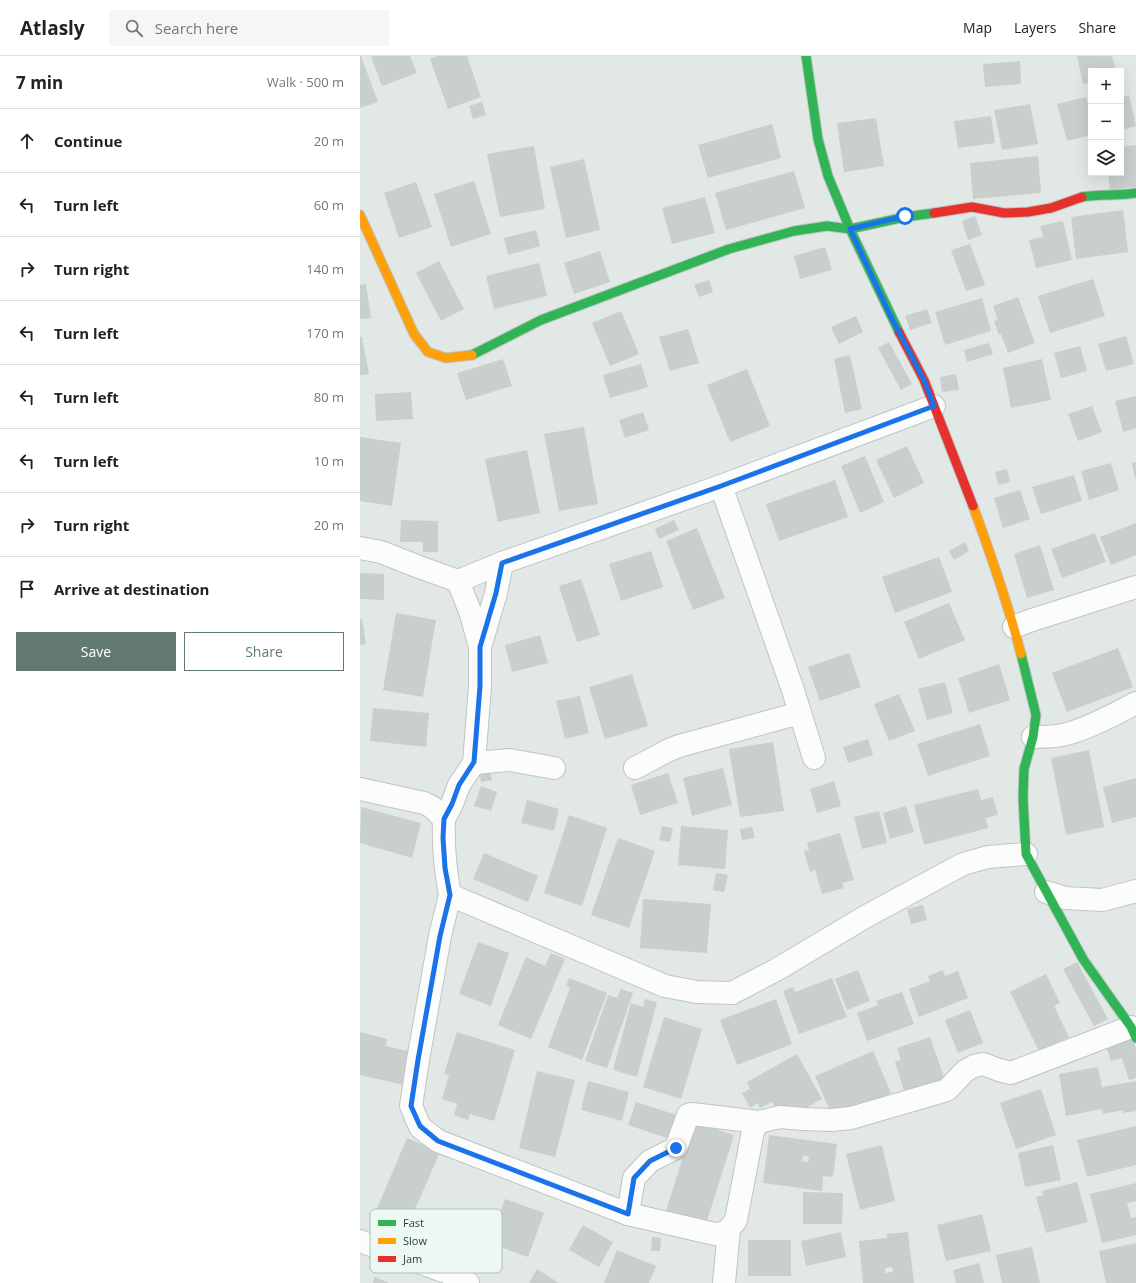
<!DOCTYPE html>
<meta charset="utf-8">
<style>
:root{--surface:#fff;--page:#f6f6f6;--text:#222;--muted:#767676;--line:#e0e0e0;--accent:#627973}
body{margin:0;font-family:"Open Sans",sans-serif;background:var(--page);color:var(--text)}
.controls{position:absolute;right:12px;top:12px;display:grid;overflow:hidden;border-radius:0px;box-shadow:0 4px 16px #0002}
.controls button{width:36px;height:36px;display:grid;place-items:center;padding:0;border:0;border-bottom:1px solid var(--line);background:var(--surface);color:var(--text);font:20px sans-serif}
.stop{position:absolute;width:12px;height:12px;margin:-9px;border:3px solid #1a73e8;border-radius:50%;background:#fff}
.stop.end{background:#1a73e8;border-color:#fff;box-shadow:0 1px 4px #0008}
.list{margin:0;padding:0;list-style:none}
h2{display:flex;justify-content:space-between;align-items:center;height:52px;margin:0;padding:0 16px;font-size:17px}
h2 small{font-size:13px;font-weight:400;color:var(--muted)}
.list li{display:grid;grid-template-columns:26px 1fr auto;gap:12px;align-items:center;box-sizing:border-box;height:64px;padding:0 16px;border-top:1px solid var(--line)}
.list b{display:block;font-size:15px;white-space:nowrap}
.list em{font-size:13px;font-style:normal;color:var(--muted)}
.actions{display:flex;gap:8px;padding:12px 16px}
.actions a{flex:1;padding:9px 0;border:1px solid var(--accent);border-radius:0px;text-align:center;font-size:14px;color:var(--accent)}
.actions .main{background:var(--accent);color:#fff}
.icon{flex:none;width:22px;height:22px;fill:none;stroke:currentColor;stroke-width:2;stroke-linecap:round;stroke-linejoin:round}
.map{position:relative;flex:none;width:776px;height:1227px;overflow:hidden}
header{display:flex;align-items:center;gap:24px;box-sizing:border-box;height:56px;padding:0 20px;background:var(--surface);border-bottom:1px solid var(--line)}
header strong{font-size:19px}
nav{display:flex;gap:22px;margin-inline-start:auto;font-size:14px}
.search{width:280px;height:36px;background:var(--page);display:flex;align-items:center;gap:10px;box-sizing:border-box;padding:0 14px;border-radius:0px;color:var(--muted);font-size:15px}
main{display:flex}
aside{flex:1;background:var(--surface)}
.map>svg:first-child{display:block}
.building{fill:#c8cfcc;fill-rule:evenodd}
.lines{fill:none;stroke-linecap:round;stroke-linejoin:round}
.street-casing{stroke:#bec5c2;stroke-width:24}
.fast-casing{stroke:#bdc6c2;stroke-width:11}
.slow-casing{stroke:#bdc6c2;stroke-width:11}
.jam-casing{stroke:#bdc6c2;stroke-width:11}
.street{stroke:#fbfcfb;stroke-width:22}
.fast{stroke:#30b455;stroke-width:9}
.slow{stroke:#ff9f0a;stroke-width:9}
.jam{stroke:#e5322d;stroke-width:9}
.route{stroke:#1a73e8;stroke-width:5}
.key{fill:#eef8f3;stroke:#afc0ba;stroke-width:1}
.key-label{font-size:11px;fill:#1d3d35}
</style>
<header>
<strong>Atlasly</strong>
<div class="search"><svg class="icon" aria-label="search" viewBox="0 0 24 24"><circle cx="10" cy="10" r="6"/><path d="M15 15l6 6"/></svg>Search here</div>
<nav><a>Map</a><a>Layers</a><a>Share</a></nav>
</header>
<main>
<aside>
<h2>7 min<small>Walk · 500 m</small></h2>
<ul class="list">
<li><svg class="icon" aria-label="ahead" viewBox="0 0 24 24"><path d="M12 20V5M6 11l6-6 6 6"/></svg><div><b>Continue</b></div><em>20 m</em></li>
<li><svg class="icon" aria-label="left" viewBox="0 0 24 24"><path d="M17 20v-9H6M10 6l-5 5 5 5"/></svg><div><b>Turn left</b></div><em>60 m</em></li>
<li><svg class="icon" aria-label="right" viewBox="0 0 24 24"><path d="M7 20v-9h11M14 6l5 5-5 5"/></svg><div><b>Turn right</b></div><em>140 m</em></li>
<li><svg class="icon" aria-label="left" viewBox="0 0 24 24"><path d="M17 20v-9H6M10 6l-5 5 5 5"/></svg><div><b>Turn left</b></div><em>170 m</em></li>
<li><svg class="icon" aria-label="left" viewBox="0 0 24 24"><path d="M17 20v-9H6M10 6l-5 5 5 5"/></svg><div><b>Turn left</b></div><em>80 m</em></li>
<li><svg class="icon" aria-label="left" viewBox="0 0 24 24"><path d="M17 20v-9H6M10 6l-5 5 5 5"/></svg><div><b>Turn left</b></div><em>10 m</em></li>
<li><svg class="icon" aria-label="right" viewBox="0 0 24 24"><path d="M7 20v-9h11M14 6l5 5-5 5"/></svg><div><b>Turn right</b></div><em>20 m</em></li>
<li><svg class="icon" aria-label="arrive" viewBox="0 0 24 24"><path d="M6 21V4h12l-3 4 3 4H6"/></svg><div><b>Arrive at destination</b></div></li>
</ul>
<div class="actions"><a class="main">Save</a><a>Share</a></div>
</aside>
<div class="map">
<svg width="776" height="1227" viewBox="0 0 776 1227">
<rect width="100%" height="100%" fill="#e2e8e5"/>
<g class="building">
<polygon points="0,0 1,0 18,46 0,52"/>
<polygon points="11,0 50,0 57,17 22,30"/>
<polygon points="77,0 107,0 121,41 88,53 70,3"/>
<polygon points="717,0 752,0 756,15 731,15 731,27 723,28"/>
<polygon points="660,5 661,28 625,31 623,8"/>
<polygon points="769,39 776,70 761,74 761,41"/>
<polygon points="726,41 731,59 731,79 707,85 697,48"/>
<polygon points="122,46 126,59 113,63 109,50"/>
<polygon points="670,48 678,88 642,94 634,54"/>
<polygon points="631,60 635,87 598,92 594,65"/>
<polygon points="516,62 524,110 484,116 477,67"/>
<polygon points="412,68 421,102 348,122 338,89"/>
<polygon points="776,89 776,131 750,134 748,117 761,117 761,91"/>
<polygon points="174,90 185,153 140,161 127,98"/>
<polygon points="678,100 681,137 613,143 610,107"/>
<polygon points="224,103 240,174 206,182 190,111"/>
<polygon points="434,115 445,152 366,174 355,137"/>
<polygon points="114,125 131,178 91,191 74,138"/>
<polygon points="56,126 72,171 39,182 24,137"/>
<polygon points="345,141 355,177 312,188 302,152"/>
<polygon points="763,154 768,196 716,203 711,161"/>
<polygon points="615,160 622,179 608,184 602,165"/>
<polygon points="703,165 712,204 676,212 669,184 683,181 680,170"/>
<polygon points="176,174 180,190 148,199 144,182"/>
<polygon points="610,188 625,229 606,235 591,194"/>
<polygon points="465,191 472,214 440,223 434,200"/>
<polygon points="240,195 250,226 214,238 204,207"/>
<polygon points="79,205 104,253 81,265 56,217"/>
<polygon points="179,207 187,240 134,253 126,220"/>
<polygon points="733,223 745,260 690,277 678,240"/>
<polygon points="349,224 353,236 339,241 334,229"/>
<polygon points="6,228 11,262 0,263 0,229"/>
<polygon points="658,241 675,287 648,297 641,278 639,279 634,265 638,264 633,250"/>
<polygon points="622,242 631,275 585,289 575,256"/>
<polygon points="567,253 572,267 550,274 545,260"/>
<polygon points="261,255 279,298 250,310 232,267"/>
<polygon points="496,260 503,276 479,288 471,271"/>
<polygon points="328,273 339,307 310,315 299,281"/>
<polygon points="766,280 774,308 746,315 738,288"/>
<polygon points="0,281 2,281 9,318 0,319"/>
<polygon points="529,286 552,328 541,334 518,292"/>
<polygon points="629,287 633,298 607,306 604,294"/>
<polygon points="720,290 727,315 701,322 694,297"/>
<polygon points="490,299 502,353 485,357 474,303"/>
<polygon points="143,303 152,330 106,344 97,317"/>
<polygon points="682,303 691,344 651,352 643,312"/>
<polygon points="281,308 288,331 250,342 243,319"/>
<polygon points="387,313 410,370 370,386 347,329"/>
<polygon points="596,318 599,334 582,336 580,321"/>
<polygon points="51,336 53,363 16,365 15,338"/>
<polygon points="776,340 776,372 763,376 755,345"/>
<polygon points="732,350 742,376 718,385 708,358"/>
<polygon points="283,356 289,374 265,382 259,364"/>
<polygon points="224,371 238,448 199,455 184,378"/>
<polygon points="0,381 41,387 32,450 0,445"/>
<polygon points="547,390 564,427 534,442 516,404"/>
<polygon points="167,394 180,457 138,466 125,403"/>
<polygon points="505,400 524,446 500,457 481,410"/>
<polygon points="776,406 776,422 775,422 772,407"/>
<polygon points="751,407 759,434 729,444 721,415"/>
<polygon points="647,413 650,426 638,429 635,416"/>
<polygon points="714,419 722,445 681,458 672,431"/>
<polygon points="475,424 488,461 419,485 406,448"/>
<polygon points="660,434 670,463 643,472 634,442"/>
<polygon points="41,464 78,465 78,496 63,496 63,486 40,486"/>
<polygon points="314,464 319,474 299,483 295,473"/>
<polygon points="776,467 776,499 751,509 740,481"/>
<polygon points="337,472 365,542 333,554 306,485"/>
<polygon points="735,477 746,506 702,522 691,493"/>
<polygon points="605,486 609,495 594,504 589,495"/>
<polygon points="680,489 694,534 667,542 654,498"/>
<polygon points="291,495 303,531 261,545 249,508"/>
<polygon points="579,501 592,536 535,557 522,521"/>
<polygon points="0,517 24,518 24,544 0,543"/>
<polygon points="221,523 240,579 217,586 199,530"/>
<polygon points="589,547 605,584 559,603 544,566"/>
<polygon points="36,557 76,564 63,641 23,634"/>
<polygon points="0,563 2,563 6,588 0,589"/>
<polygon points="180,579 188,607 152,616 145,589"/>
<polygon points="758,592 773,631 707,656 692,617"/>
<polygon points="489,597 501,631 460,645 448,611"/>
<polygon points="639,608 650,644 609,657 598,622"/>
<polygon points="272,618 288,670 245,683 229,631"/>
<polygon points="585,626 593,657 567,664 558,633"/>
<polygon points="539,638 555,675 529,685 514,648"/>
<polygon points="220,640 229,677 205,683 196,645"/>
<polygon points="13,652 69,657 66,691 10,685"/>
<polygon points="620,668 630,700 568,720 557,688"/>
<polygon points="508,683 513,699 488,707 483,691"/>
<polygon points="413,686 424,755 380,761 369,693"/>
<polygon points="729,694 744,771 706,779 691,702"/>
<polygon points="363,712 372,749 332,760 323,722"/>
<polygon points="130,716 132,724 121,726 120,719"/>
<polygon points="308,717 318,747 280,759 271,729"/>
<polygon points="776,722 776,761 752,767 743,731"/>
<polygon points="474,725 481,750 457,757 450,733"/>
<polygon points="121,730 137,736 131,755 114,750"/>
<polygon points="618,733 621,744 633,741 638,759 626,762 628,772 564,789 554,749"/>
<polygon points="167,744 199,753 194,775 161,767"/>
<polygon points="546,750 554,776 530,783 523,757"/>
<polygon points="1,751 61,767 52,802 0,787"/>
<polygon points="519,755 527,787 502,793 494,761"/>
<polygon points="209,759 247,772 222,850 184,837"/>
<polygon points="302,770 313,772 310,786 299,784"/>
<polygon points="321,770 368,774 365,813 318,809"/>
<polygon points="392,771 395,782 382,784 380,773"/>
<polygon points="480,777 494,824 482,827 484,832 462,838 455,814 450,816 444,795 449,794 447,787"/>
<polygon points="258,782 295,795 269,872 231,859"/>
<polygon points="124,797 178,820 168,846 113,823"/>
<polygon points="356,817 368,819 364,836 353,834"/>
<polygon points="283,843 351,848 347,897 280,892"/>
<polygon points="563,849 567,864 551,868 547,853"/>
<polygon points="118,886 149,897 131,950 99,938"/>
<polygon points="191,897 205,903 171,983 138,969 166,901 185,910"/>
<polygon points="717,906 748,963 734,970 703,913"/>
<polygon points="498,914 510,945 487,954 475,923"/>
<polygon points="583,914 585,920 598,915 608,942 559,961 549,933 570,925 568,920"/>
<polygon points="686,918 700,947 694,950 709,981 679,995 650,936"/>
<polygon points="209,922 247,937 222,1004 188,991 210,932 206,930"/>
<polygon points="472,922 487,961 439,978 423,935 433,931 435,936"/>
<polygon points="261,933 273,937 247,1012 225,1005 248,939 257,942"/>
<polygon points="542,936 554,968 507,985 497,957 518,949 516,945"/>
<polygon points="285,943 297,946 277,1021 253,1014 271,947 283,951"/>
<polygon points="416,943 432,988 377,1009 360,964"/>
<polygon points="610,954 623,987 598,997 585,964"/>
<polygon points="304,961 342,973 321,1043 283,1031"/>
<polygon points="0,976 27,983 26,990 52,996 44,1029 0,1019"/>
<polygon points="97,976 155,994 134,1065 110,1058 108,1064 94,1059 97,1048 82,1043 89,1019 84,1018"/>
<polygon points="570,981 587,1030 547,1044 535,1006 541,1004 537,992"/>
<polygon points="773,982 776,993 776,1022 769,1024 762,1002 751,1005 746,991"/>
<polygon points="513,995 531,1037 473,1062 455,1020"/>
<polygon points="437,998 462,1043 436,1057 432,1049 418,1057 412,1046 400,1052 398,1047 390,1052 382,1037 390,1033 387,1026"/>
<polygon points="738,1011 742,1031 776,1025 776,1055 763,1057 763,1054 743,1058 742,1053 706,1060 699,1018"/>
<polygon points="177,1015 215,1024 195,1101 159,1092"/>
<polygon points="228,1025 269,1036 262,1065 221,1054"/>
<polygon points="681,1033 696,1079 656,1093 640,1047"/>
<polygon points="276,1046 323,1061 316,1085 268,1069"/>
<polygon points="334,1066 374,1079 346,1168 306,1155"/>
<polygon points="776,1070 776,1109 727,1121 717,1084"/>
<path d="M409 1079 477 1088 473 1121 463 1120 462 1135 403 1127ZM443 1100H449L448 1106 442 1105Z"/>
<polygon points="47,1082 80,1096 42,1183 10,1169"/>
<polygon points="522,1089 535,1145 500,1154 486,1098"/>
<polygon points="693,1089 701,1124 665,1131 658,1097"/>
<polygon points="717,1126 728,1166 686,1177 676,1141 683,1139 682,1135"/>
<polygon points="776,1127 776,1145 767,1147 771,1162 776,1161 776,1179 742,1187 730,1138"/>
<polygon points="443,1136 483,1137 482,1168 443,1168"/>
<polygon points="145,1143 184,1157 168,1201 129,1187"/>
<polygon points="622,1158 631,1195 586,1205 577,1169"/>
<polygon points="223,1169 253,1186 239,1211 209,1194"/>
<polygon points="481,1176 486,1201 446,1210 441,1185"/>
<path d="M548 1176 554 1227H503L499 1185 527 1182V1178ZM532 1211 533 1216 525 1217V1212Z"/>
<polygon points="292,1181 301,1182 300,1195 291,1195"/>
<rect x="388" y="1184" width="43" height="36"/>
<polygon points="776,1187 776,1227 746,1227 739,1195"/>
<polygon points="672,1191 680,1227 642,1227 636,1199"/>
<polygon points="257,1194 296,1210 289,1227 244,1227"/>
<polygon points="619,1207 624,1227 596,1227 593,1214"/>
<polygon points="177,1213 199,1227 169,1227"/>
<polygon points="15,1221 29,1227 13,1227"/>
</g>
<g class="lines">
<defs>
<g id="street">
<polyline points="361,430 433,634 454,702"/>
<polyline points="0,492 21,496 59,511 98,525 142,507 361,430 574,350"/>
<polyline points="654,571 669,565 776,531"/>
<polyline points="120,591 136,537 142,507"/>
<path d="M673 681C685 681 699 681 710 677 733 670 755 658 776 647"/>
<polyline points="114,707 150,704 194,712"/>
<polyline points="275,712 309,694 319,690 440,657"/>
<path d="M0 733 64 747 72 751 84 763C83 789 85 813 90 839L305 930 337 936 372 937 416 914 505 861 603 808 628 801 666 798"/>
<polyline points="84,763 92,748 99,729 114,707 120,630 120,591 111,558 98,525"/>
<polyline points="686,836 705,842 742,844 776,835"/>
<path d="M90 839 80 880 58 1004 51 1050 60 1071 78 1085 268 1158 355 1178C367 1177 369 1174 376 1164L393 1075 399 1066"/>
<polyline points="268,1158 274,1122 290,1105 316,1092 328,1059 332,1058 399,1066 420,1061 443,1063 472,1064 491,1062 587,1034 605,1015 614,1010 623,1008 639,1014 651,1017 771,971"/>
<polyline points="0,1185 100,1221 108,1227"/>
<polyline points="364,1227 369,1173"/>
</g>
<g id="fast">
<polyline points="446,0 458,83 468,120 490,173 539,276"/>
<path d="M722 141C740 138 758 140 776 137"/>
<polyline points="112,299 181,264 369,193 434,175 467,170 490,173 545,161 574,157"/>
<polyline points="661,598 676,659 673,681 664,713 663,742 666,798 723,903 771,971 776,982"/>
</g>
<g id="slow">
<polyline points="0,159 54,278 68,296 86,302 112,299"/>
<path d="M613 450C631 499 648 548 661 598"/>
</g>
<g id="jam">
<polyline points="574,157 612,151 644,157 668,156 691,152 722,141"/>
<polyline points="539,276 564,324 613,450"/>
</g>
</defs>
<use href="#street" class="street-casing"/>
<use href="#fast" class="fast-casing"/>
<use href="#slow" class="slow-casing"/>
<use href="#jam" class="jam-casing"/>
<use href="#street" class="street"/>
<use href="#fast" class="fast"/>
<use href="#slow" class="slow"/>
<use href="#jam" class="jam"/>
</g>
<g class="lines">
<polyline class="route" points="316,1092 290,1105 274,1122 268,1158 78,1085 60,1070 51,1050 58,1004 80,880 90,839 85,812 83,782 84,763 92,748 99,729 114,706 120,630 120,591 136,537 142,507 361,430 574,350 564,324 530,259 490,173 545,160"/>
</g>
<rect x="10" y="1153" width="132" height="64" rx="6" class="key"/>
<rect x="18" y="1164" width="18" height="6" fill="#30b455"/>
<rect x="18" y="1182" width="18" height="6" fill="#ff9f0a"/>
<rect x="18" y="1200" width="18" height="6" fill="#e5322d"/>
<g class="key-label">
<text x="43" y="1171">Fast</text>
<text x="43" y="1189">Slow</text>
<text x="43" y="1207">Jam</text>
</g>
</svg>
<div class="controls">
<button>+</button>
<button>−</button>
<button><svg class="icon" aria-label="layers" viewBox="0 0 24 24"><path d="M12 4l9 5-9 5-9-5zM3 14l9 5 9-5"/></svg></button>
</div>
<div class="stop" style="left:545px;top:160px"></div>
<div class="stop end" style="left:316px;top:1092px"></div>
</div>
</main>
